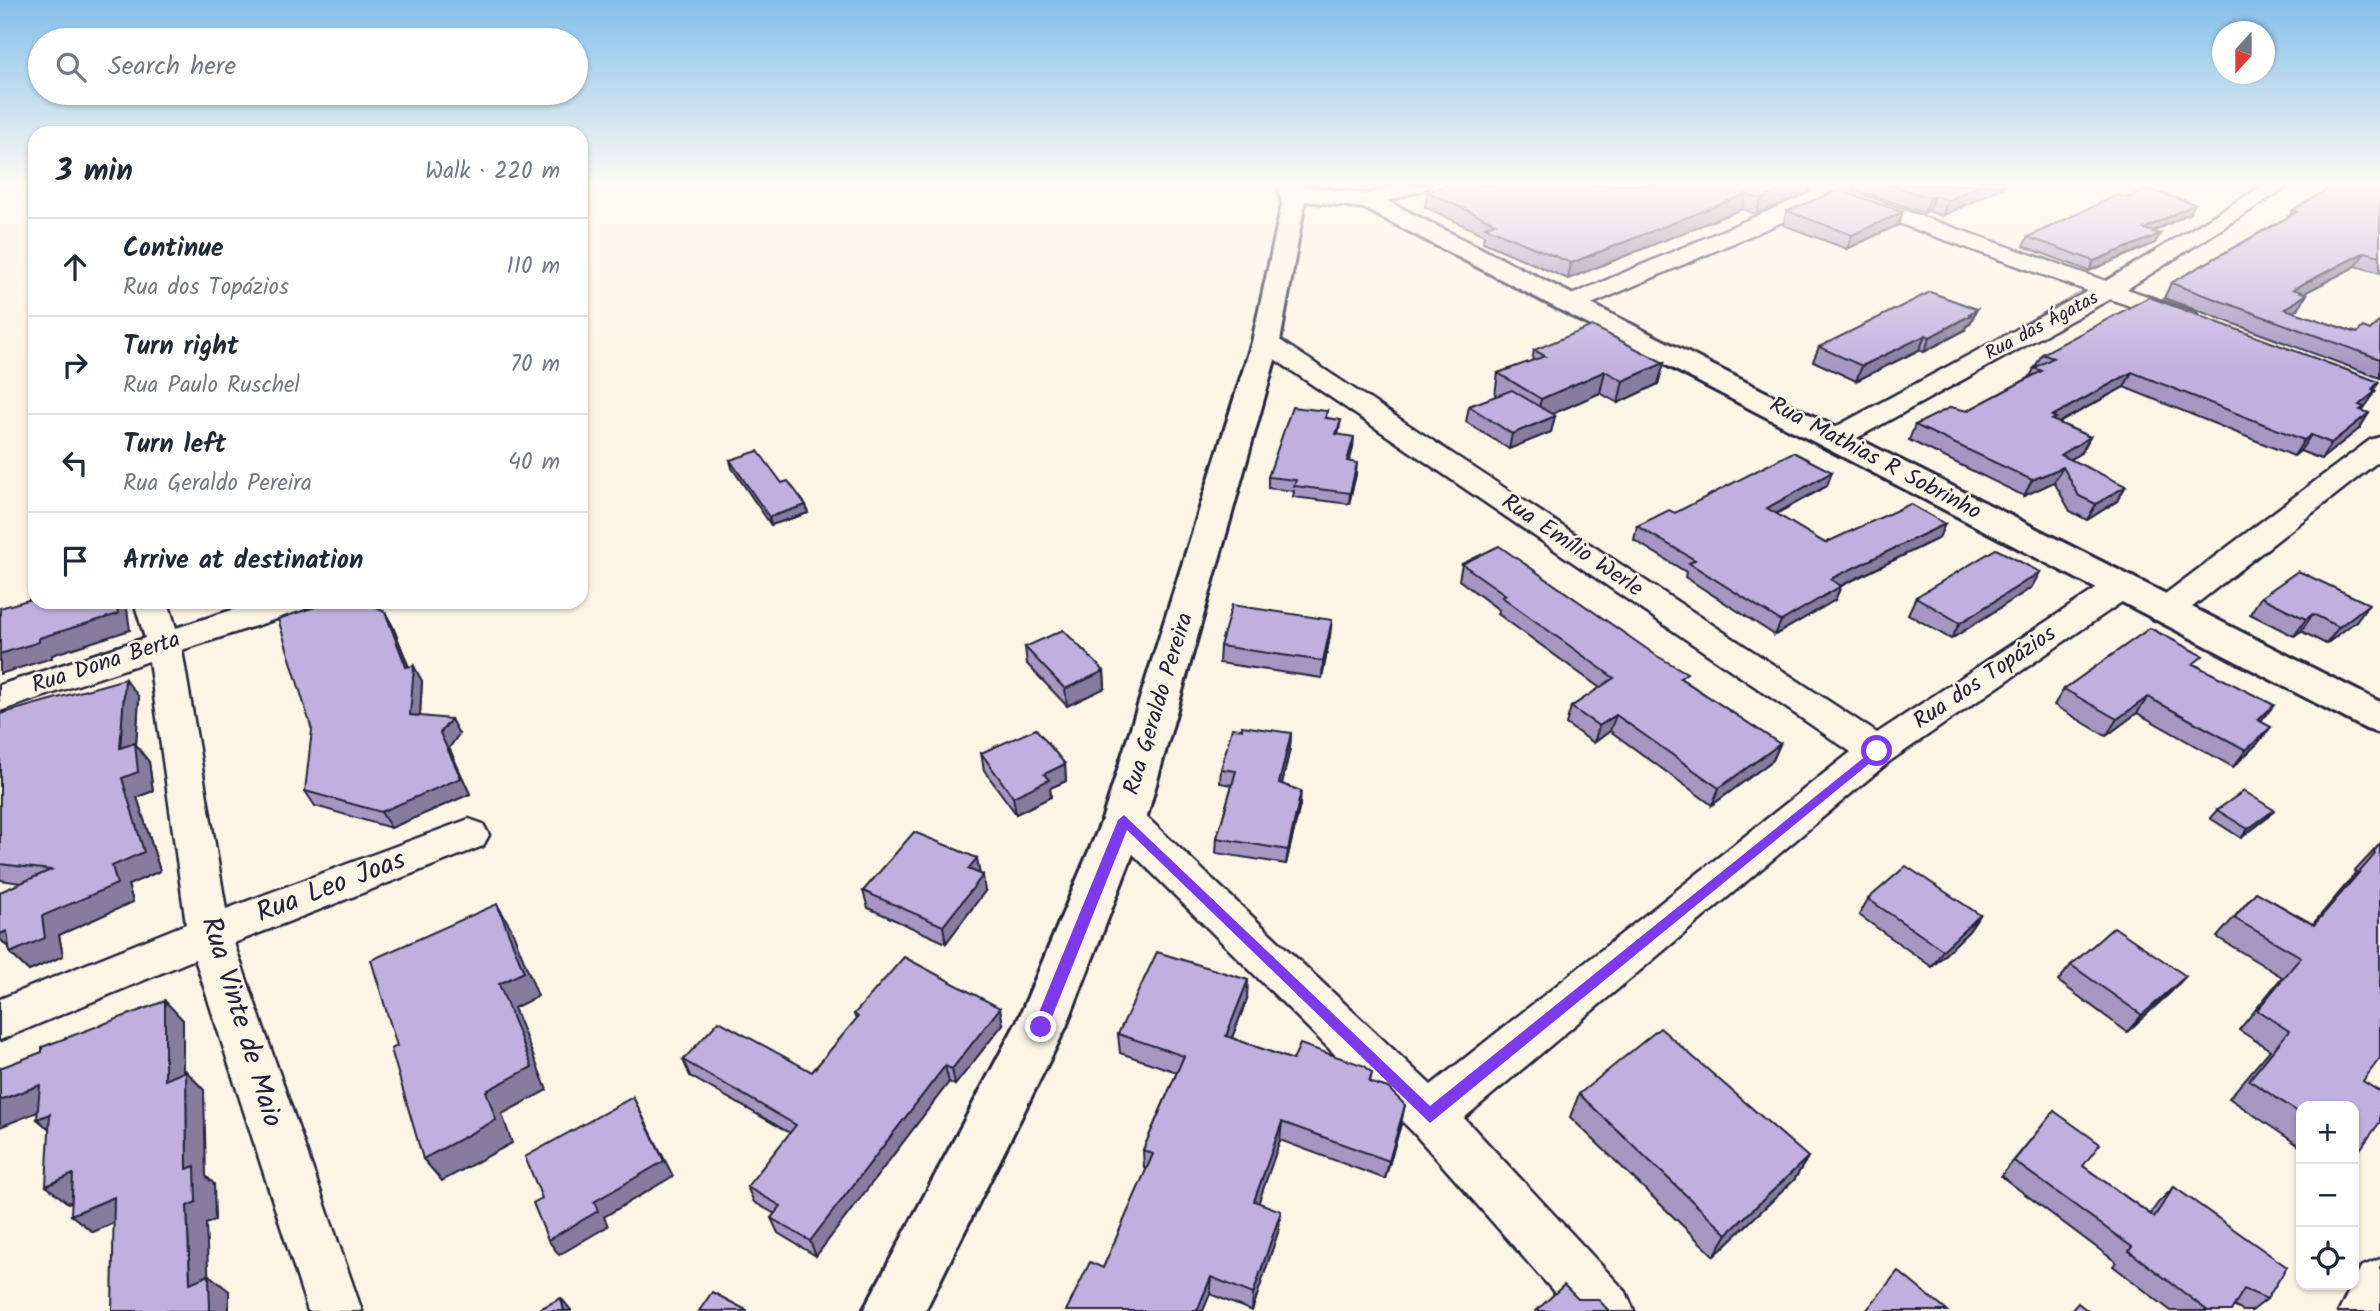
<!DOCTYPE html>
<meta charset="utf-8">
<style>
:root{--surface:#fff;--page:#f2f2f3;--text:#1f2937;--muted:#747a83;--line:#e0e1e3}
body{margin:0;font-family:Kalam,sans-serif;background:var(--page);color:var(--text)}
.controls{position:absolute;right:21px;bottom:21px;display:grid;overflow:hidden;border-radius:14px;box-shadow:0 2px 5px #0004}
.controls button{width:63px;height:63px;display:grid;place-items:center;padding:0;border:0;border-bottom:2px solid var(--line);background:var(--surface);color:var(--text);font:35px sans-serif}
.compass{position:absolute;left:2212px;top:21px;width:63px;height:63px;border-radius:50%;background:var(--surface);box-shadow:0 2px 5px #0004;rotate:201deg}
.stop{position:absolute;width:21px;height:21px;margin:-16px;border:5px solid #7c3aed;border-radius:50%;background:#fff}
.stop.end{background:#7c3aed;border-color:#fff;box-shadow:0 2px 7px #0008}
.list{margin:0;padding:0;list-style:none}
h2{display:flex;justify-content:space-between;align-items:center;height:91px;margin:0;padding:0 28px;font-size:30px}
h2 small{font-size:23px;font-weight:400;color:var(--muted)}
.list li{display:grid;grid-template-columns:46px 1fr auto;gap:21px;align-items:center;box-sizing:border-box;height:98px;padding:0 28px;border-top:2px solid var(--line)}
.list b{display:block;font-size:26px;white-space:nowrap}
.list p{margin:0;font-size:23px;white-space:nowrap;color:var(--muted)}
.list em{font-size:23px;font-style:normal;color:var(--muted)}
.icon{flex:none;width:38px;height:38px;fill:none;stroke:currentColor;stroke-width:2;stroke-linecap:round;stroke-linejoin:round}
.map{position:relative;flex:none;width:2380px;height:1311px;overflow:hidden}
.search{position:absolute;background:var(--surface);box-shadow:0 2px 5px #0004;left:28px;top:28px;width:560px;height:77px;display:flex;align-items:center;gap:18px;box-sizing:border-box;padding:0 24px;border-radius:38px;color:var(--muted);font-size:26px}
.panel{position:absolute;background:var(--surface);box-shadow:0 2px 5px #0004;left:28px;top:126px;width:560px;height:483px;border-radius:21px}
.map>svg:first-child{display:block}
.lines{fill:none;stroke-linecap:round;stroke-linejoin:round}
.minor-casing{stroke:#22223b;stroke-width:5}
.secondary-casing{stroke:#22223b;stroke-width:6}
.minor{fill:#fcf5e5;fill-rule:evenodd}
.secondary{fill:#fcf5e5;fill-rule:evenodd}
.wall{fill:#a597c1;stroke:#22223b;stroke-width:2}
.shaded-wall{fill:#867b9d;stroke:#22223b;stroke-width:2}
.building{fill:#c0b0e0;stroke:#22223b;stroke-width:2}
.route{fill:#7c3aed}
.labels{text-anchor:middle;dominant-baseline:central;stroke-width:5;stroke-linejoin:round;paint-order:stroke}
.far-street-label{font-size:19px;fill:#22223b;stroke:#fcf5e5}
.street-label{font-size:23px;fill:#22223b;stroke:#fcf5e5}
.near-street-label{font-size:28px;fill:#22223b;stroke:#fcf5e5}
</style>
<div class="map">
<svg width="2380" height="1311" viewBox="0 0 2380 1311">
<rect width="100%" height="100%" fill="#fcf5e5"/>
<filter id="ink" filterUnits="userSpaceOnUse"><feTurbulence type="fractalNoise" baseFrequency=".0143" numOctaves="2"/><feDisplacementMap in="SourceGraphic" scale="14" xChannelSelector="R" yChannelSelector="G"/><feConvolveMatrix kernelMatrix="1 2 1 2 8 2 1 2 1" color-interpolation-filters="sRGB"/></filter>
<g filter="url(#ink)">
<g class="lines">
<defs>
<g id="minor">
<polygon points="1398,185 1430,185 1426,189 1369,207 1358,201 1361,196"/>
<polygon points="1802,185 1832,185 2106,281 2264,185 2290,185 2127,289 2196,313 2199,318 2196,323 2178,323 2110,299 1846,444 1836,447 1826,444 1822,438 1826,432 2088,291 1833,200 1580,309 1562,309 1559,304 1562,299 1813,192"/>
<polygon points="1266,334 1275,337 1877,733 2108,581 2120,578 2132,581 2136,588 2132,595 1890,761 1464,1118 1626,1292 1634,1311 1571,1311 1413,1132 1110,831 1104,820 1110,809 1124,805 1138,809 1431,1085 1851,752 1257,347 1253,342 1257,337"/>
<polygon points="2380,437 2380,460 2177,619 2165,622 2153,619 2148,611 2153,603 2370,440"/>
<polygon points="134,602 168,602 176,628 257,602 309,602 304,610 182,650 226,909 469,819 483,824 489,835 483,846 234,943 362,1311 308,1311 195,959 0,1040 0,999 186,924 149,661 0,711 0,685 145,638"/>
<polygon points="2380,1259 2380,1311 2339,1311 2361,1267"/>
</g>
<polygon id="secondary" points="1278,185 1300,185 1377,196 2380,702 2380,733 2366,729 1364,208 1305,201 1280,342 1146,820 1066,1027 925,1311 863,1311 1019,1018 1102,820 1252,342 1282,204"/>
</defs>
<use href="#minor" class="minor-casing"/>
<use href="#secondary" class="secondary-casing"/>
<use href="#minor" class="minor"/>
<use href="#secondary" class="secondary"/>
</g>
<g class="wall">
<polygon points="1852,185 2007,185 1942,216 1928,211 1924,213 1854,189"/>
<polygon points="2380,185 2380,273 2356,266 2304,293 2307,294 2298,309 2293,312 2357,333 2370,330 2380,321 2380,378 2164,298 2171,283 2289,216 2293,210"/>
<polygon points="1427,192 1808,193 1756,214 1742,209 1568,279 1483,242 1484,235 1425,207"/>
<polygon points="2127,198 2190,213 2153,232 2155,243 2089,271 2023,246 2028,237"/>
<polygon points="1787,211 1898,225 1847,249 1783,225"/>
<polygon points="1970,324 1966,326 1965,330 1924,352 1919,350 1856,381 1813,361 1819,347"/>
<polygon points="1534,350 1664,363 1658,384 1618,403 1600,393 1552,414 1555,416 1551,432 1509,449 1466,422 1469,406 1497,396 1495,395 1498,373 1532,361"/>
<polygon points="2042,354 2379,382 2374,390 2376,391 2362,411 2369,413 2359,429 2321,459 2300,451 2294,456 2124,387 2059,423 2090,437 2082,452 2071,459 2117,501 2087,520 2070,511 2054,482 2024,496 1909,440 1915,425 1967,411 2029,378"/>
<polygon points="1327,411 1326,418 1341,420 1338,435 1353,448 1349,462 1356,474 1349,504 1293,497 1294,491 1268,488 1268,477"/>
<polygon points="730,460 782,483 806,505 808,513 771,525 732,468"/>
<polygon points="1827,486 1776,514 1825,543 1939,538 1841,586 1835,600 1775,635 1685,577 1686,572 1634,540 1637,526 1675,513"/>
<polygon points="1462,564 1685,681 1780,744 1773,760 1712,805 1610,731 1594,743 1566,724 1571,707 1600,688 1498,614 1499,610 1459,580"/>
<polygon points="2040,572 2031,588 1951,639 1908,614 1916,597"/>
<polygon points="2261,597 2356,621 2326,644 2301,631 2294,636 2250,614"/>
<polygon points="381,610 385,612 393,627 409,667 422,681 420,716 459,734 449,748 470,794 391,828 315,806 305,791"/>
<polygon points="1330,636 1322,678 1219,663 1220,646"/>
<polygon points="1025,647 1104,671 1105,688 1067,706 1027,664"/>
<polygon points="2197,665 2262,722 2258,743 2233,767 2137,713 2106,736 2054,705 2064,689"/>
<polygon points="139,697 136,746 149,762 153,791 137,797 160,871 128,885 133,902 59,935 63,956 29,971 10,953 10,949 0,939 21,883 0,880 0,714"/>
<polygon points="1242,729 1291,733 1290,748 1282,784 1300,805 1286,864 1216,853 1217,838 1232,785 1220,783 1221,769"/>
<polygon points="981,753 1065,764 1066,781 1050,788 1051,797 1016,814 984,770"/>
<polygon points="2217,810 2267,818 2241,838 2210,818"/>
<polygon points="2380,844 2358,1152 2354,1156 2354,1106 2301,1106 2301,1147 2229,1098 2270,1050 2239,1030 2282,977 2217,937 2256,892 2313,924 2356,873 2354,872"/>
<polygon points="863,891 985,891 946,943 868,908"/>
<polygon points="1868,899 1980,915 1969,931 1932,967 1859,915"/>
<polygon points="2071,965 2171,992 2127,1032 2058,981"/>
<polygon points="1247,999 1232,1038 1293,1060 1372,1073 1370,1082 1401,1124 1385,1179 1280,1140 1258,1203 1279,1229 1252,1311 1210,1294 1103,1268 1147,1169 1144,1168 1143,1150 1177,1072 1120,1053 1118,1034"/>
<polygon points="854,1014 1003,1024 955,1085 949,1082 816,1256 778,1233 771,1218 775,1214 754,1202 747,1187 790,1133 690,1076 683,1060 812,1072 856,1020"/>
<polygon points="1579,1094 1808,1157 1794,1180 1714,1256 1570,1117"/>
<polygon points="2054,1111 2083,1166 2150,1214 2158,1203 2174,1187 2267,1299 2252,1311 2243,1311 2233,1306 2231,1311 2171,1311 2113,1266 2116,1262 2001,1176"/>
</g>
<g class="shaded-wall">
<polygon points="1795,185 1811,185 1808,193 1756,214 1761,199"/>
<polygon points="1981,185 2007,185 1942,216 1948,200"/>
<polygon points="1746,194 1742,209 1568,279 1571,263"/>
<polygon points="1934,196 1928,211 1924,213 1930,198"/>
<polygon points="2195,204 2190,213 2139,238 2144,229"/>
<polygon points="1903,212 1898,225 1847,249 1852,235"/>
<polygon points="2160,234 2155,243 2089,271 2094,261"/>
<polygon points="2365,252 2356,266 2284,304 2293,289"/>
<polygon points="2307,294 2298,309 2278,322 2285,309"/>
<polygon points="1977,309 1970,324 1966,326 1965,330 1924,352 1930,337"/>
<polygon points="1926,335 1919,350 1856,381 1862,366"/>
<polygon points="1664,363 1658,384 1618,403 1623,381"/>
<polygon points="1605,371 1600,393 1536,421 1541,399"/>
<polygon points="2132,372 2124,387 2051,427 2052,416"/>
<polygon points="2379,382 2370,396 2376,391 2354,422 2359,405 2372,389"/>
<polygon points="2369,413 2359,429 2321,459 2331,443"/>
<polygon points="1555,416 1551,432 1509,449 1512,434"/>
<polygon points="2311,435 2300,451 2294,456 2304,440"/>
<polygon points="1354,437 1353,448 1346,473 1347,461"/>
<polygon points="2090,437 2082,452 2053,470 2061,455"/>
<polygon points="1357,463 1356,474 1349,504 1350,493"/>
<polygon points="2063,467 2054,482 2024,496 2032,480"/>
<polygon points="1832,472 1827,486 1762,521 1767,508"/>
<polygon points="2126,486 2117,501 2087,520 2096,504"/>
<polygon points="806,505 808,513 771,525 769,517"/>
<polygon points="1945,524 1939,538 1824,594 1830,579"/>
<polygon points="2040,572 2031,588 1951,639 1960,623"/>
<polygon points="1841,586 1835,600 1775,635 1781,621"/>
<polygon points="116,602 126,602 130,630 52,655 52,658 0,674 0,654 39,638"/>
<polygon points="2369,604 2356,621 2326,644 2339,627"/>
<polygon points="385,612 393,627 413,678 414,666 422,681 419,730 410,715 406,667"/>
<polygon points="2313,614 2301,631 2294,636 2306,619"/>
<polygon points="1332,620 1330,636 1322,678 1323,661"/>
<polygon points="1104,671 1105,688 1067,706 1065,689"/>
<polygon points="125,679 139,697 136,745 149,762 153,791 137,797 160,871 128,885 133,902 59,935 63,956 29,971 10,953 13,952 0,939 0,934 42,916 122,778 120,748"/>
<polygon points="2148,697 2137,713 2106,736 2117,719"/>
<polygon points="2274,705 2261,722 2258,720"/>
<polygon points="1616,715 1610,731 1594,743 1599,726"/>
<polygon points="451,719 459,734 449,748 470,794 391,828 381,812"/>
<polygon points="2271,727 2258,743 2233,767 2246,750"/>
<polygon points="1291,733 1290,748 1279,797 1279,783"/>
<polygon points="1780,744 1773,760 1712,805 1719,788"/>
<polygon points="1065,764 1066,781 1050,788 1051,797 1016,814 1013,797 1044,774"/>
<polygon points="1301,791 1300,805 1286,864 1288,850"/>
<polygon points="2274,810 2267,818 2241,838 2248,829"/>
<polygon points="977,858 980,875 968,869"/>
<polygon points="983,875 985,891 946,943 943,926"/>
<polygon points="497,904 511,928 538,996 514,1008 547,1090 502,1114 512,1143 442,1181 423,1159 486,1091 499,984"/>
<polygon points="1980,915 1969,931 1932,967 1943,950"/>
<polygon points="2186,976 2171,992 2127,1032 2142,1015"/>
<polygon points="1248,980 1247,999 1225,1055 1226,1036"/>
<polygon points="165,1001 183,1020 183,1098 165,1080"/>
<polygon points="1000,1008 1003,1024 955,1085 952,1069"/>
<polygon points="945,1066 949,1082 816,1256 810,1241"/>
<polygon points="186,1071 204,1090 206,1176 214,1184 215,1220 206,1224 209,1289 209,1275 229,1291 229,1311 210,1311 190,1283 187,1206"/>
<polygon points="40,1085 60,1103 0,1127 0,1100"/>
<polygon points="633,1097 673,1176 604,1217 608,1226 559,1255 548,1240 594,1202"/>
<polygon points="1405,1105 1401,1124 1385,1179 1389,1161"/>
<polygon points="50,1114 58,1137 37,1119"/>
<polygon points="1282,1122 1280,1140 1253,1219 1254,1201"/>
<polygon points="1808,1157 1794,1180 1714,1256 1727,1234"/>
<polygon points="73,1174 94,1192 68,1203 46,1186"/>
<polygon points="114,1197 135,1214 93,1232 71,1215"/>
<polygon points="1281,1211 1279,1229 1252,1311 1253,1294"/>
<polygon points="1211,1277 1210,1294 1203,1311 1197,1311"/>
<polygon points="561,1298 571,1310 571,1311 564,1311"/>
</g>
<g class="building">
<polygon points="1446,185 1795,185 1761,199 1746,194 1571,263 1485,227 1495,223 1427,192"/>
<polygon points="1891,185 1981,185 1948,200 1934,196 1930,198"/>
<polygon points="2335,185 2380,185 2380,256 2365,252 2293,289 2307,294 2285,309 2357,333 2363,327 2370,330 2380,321 2380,359 2171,283 2297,212 2293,210"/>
<polygon points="2148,189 2195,204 2144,229 2160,234 2094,261 2028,237 2117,195 2127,198"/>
<polygon points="1839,190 1903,212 1852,235 1787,211"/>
<polygon points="1930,292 1977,309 1969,314 1971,315 1930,337 1926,335 1862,366 1819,347"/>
<polygon points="2149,297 2379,382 2372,389 2376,391 2359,405 2364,407 2360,410 2369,413 2331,443 2311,435 2304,440 2132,372 2052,416 2056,418 2052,420 2090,437 2061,455 2126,486 2096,504 2079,496 2063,467 2032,480 1915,425 1951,407 1967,411 2042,371 2034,368 2053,358 2042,354"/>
<polygon points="1592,326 1664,363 1623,381 1605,371 1541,399 1498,373 1545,356 1534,350"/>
<polygon points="1512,390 1555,416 1512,434 1469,406"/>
<polygon points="1292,407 1327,411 1325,418 1341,420 1336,434 1354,437 1347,461 1357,463 1350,493 1294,486 1296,480 1268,477"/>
<polygon points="758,451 782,483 788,481 806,505 769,517 730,460"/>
<polygon points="1793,452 1832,472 1767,508 1825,543 1910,504 1945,524 1830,579 1841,586 1781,621 1689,563 1695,560 1637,526 1669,510 1675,513"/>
<polygon points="1499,546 1657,656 1687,673 1680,678 1780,744 1719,788 1616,715 1599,726 1571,707 1614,678 1502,597 1506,595 1462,564"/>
<polygon points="1996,549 2040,572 1960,623 1916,597"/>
<polygon points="2298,571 2369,604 2339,627 2313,614 2306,619 2261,597"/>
<polygon points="35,598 35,602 116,602 118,614 39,638 39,642 0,654 0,608"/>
<polygon points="330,602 376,602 378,609 385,612 406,667 414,666 410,715 451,719 440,733 461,778 381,812 305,791 312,730 278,619"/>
<polygon points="1232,605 1332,620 1323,661 1220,646"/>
<polygon points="2150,628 2203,656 2193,664 2274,705 2258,720 2271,727 2246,750 2148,697 2117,719 2064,689"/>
<polygon points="1063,630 1104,671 1065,689 1025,647"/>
<polygon points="125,679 120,748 135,743 138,772 122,778 144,852 112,866 117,884 42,916 45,938 10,953 7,931 0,934 0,892 51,870 0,864 0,714"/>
<polygon points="1242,726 1291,733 1279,783 1301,791 1288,850 1217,838 1236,771 1221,769 1232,728 1242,729"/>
<polygon points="1036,729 1065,764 1044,774 1049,780 1013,797 981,753"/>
<polygon points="2244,791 2274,810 2248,829 2217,810"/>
<polygon points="914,832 977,858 968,869 983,875 943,926 863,891"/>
<polygon points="2380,844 2380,1058 2363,1081 2380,1092 2380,1122 2358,1152 2354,1149 2354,1106 2301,1106 2301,1114 2249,1080 2289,1031 2257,1010 2301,957 2234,918 2256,892 2314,925 2375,854 2373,852"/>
<polygon points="1906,866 1980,915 1943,950 1868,899"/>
<polygon points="497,904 524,972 499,984 532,1067 486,1091 496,1120 423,1159 391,1049 397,1046 371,960"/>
<polygon points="2114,927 2186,976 2142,1015 2071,965"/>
<polygon points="1157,952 1248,980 1226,1036 1293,1060 1300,1044 1365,1066 1372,1073 1369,1082 1388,1088 1405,1105 1389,1161 1282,1122 1254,1201 1281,1211 1253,1294 1211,1277 1197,1311 1066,1311 1090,1262 1103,1268 1153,1154 1143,1150 1184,1056 1118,1034"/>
<polygon points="904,957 1000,1008 952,1069 945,1066 810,1241 771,1218 781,1206 747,1187 796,1125 683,1060 719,1021 812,1072 858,1017 854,1014"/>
<polygon points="165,1001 165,1080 186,1071 187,1169 195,1166 196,1202 187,1206 190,1283 209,1275 210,1311 112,1311 114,1197 71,1215 73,1174 46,1186 50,1114 37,1119 40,1085 0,1100 0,1068 42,1052 42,1047"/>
<polygon points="1660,1028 1808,1157 1727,1234 1579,1094"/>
<polygon points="633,1097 664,1161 594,1202 598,1211 548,1240 533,1203 542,1198 525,1157"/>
<polygon points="2054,1111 2100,1144 2083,1166 2154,1217 2174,1187 2287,1267 2267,1299 2244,1289 2231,1311 2208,1311 2129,1251 2132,1247 2014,1161"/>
<polygon points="1898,1271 1947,1311 1866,1311"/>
<polygon points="1564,1285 1578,1299 1598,1299 1609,1311 1536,1311"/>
<polygon points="712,1292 748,1311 699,1311"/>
<polygon points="561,1298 564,1311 536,1311"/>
<polygon points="2078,1303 2088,1311 2071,1311"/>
</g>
</g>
<linearGradient id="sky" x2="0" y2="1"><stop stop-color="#83bfeb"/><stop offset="0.5" stop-color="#fefaf3"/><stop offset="1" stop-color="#fefaf3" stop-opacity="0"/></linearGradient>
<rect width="2380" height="368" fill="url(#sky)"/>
<polygon class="route" points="1877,747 1883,751 1881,754 1430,1123 1127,830 1046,1032 1035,1032 1033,1027 1118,820 1124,815 1430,1106"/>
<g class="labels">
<g class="far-street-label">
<text transform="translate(2042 326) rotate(-28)">Rua das Ágatas</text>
</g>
<g class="street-label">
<text transform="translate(1875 459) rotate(28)">Rua Mathias R Sobrinho</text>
<text transform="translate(1572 546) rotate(34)">Rua Emílio Werle</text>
<text transform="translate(106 663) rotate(-18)">Rua Dona Berta</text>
<text transform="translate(1985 678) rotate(-34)">Rua dos Topázios</text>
<text transform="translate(1159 704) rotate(-73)">Rua Geraldo Pereira</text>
</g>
<g class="near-street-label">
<text transform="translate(331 887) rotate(-21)">Rua Leo Joas</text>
<text transform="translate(241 1022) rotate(73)">Rua Vinte de Maio</text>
</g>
</g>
</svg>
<div class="controls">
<button>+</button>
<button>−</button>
<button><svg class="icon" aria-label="locate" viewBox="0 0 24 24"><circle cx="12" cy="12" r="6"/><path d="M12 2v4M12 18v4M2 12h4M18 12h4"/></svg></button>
</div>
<svg class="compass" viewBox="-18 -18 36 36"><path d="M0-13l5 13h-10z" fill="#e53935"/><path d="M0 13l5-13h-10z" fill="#747a83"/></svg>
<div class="stop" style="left:1877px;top:751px"></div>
<div class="stop end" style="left:1041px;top:1027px"></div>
<div class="search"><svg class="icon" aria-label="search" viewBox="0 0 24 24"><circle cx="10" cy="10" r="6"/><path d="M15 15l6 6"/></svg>Search here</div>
<section class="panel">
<h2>3 min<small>Walk · 220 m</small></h2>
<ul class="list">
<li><svg class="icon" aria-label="ahead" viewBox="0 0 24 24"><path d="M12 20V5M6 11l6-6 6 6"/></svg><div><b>Continue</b><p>Rua dos Topázios</p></div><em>110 m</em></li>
<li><svg class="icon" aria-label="right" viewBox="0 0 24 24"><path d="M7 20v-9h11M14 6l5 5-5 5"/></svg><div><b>Turn right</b><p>Rua Paulo Ruschel</p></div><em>70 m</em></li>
<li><svg class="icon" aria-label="left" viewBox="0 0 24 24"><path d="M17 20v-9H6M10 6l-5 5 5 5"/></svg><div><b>Turn left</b><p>Rua Geraldo Pereira</p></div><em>40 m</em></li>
<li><svg class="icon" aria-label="arrive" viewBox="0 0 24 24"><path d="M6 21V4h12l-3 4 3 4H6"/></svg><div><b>Arrive at destination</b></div></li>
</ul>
</section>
</div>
